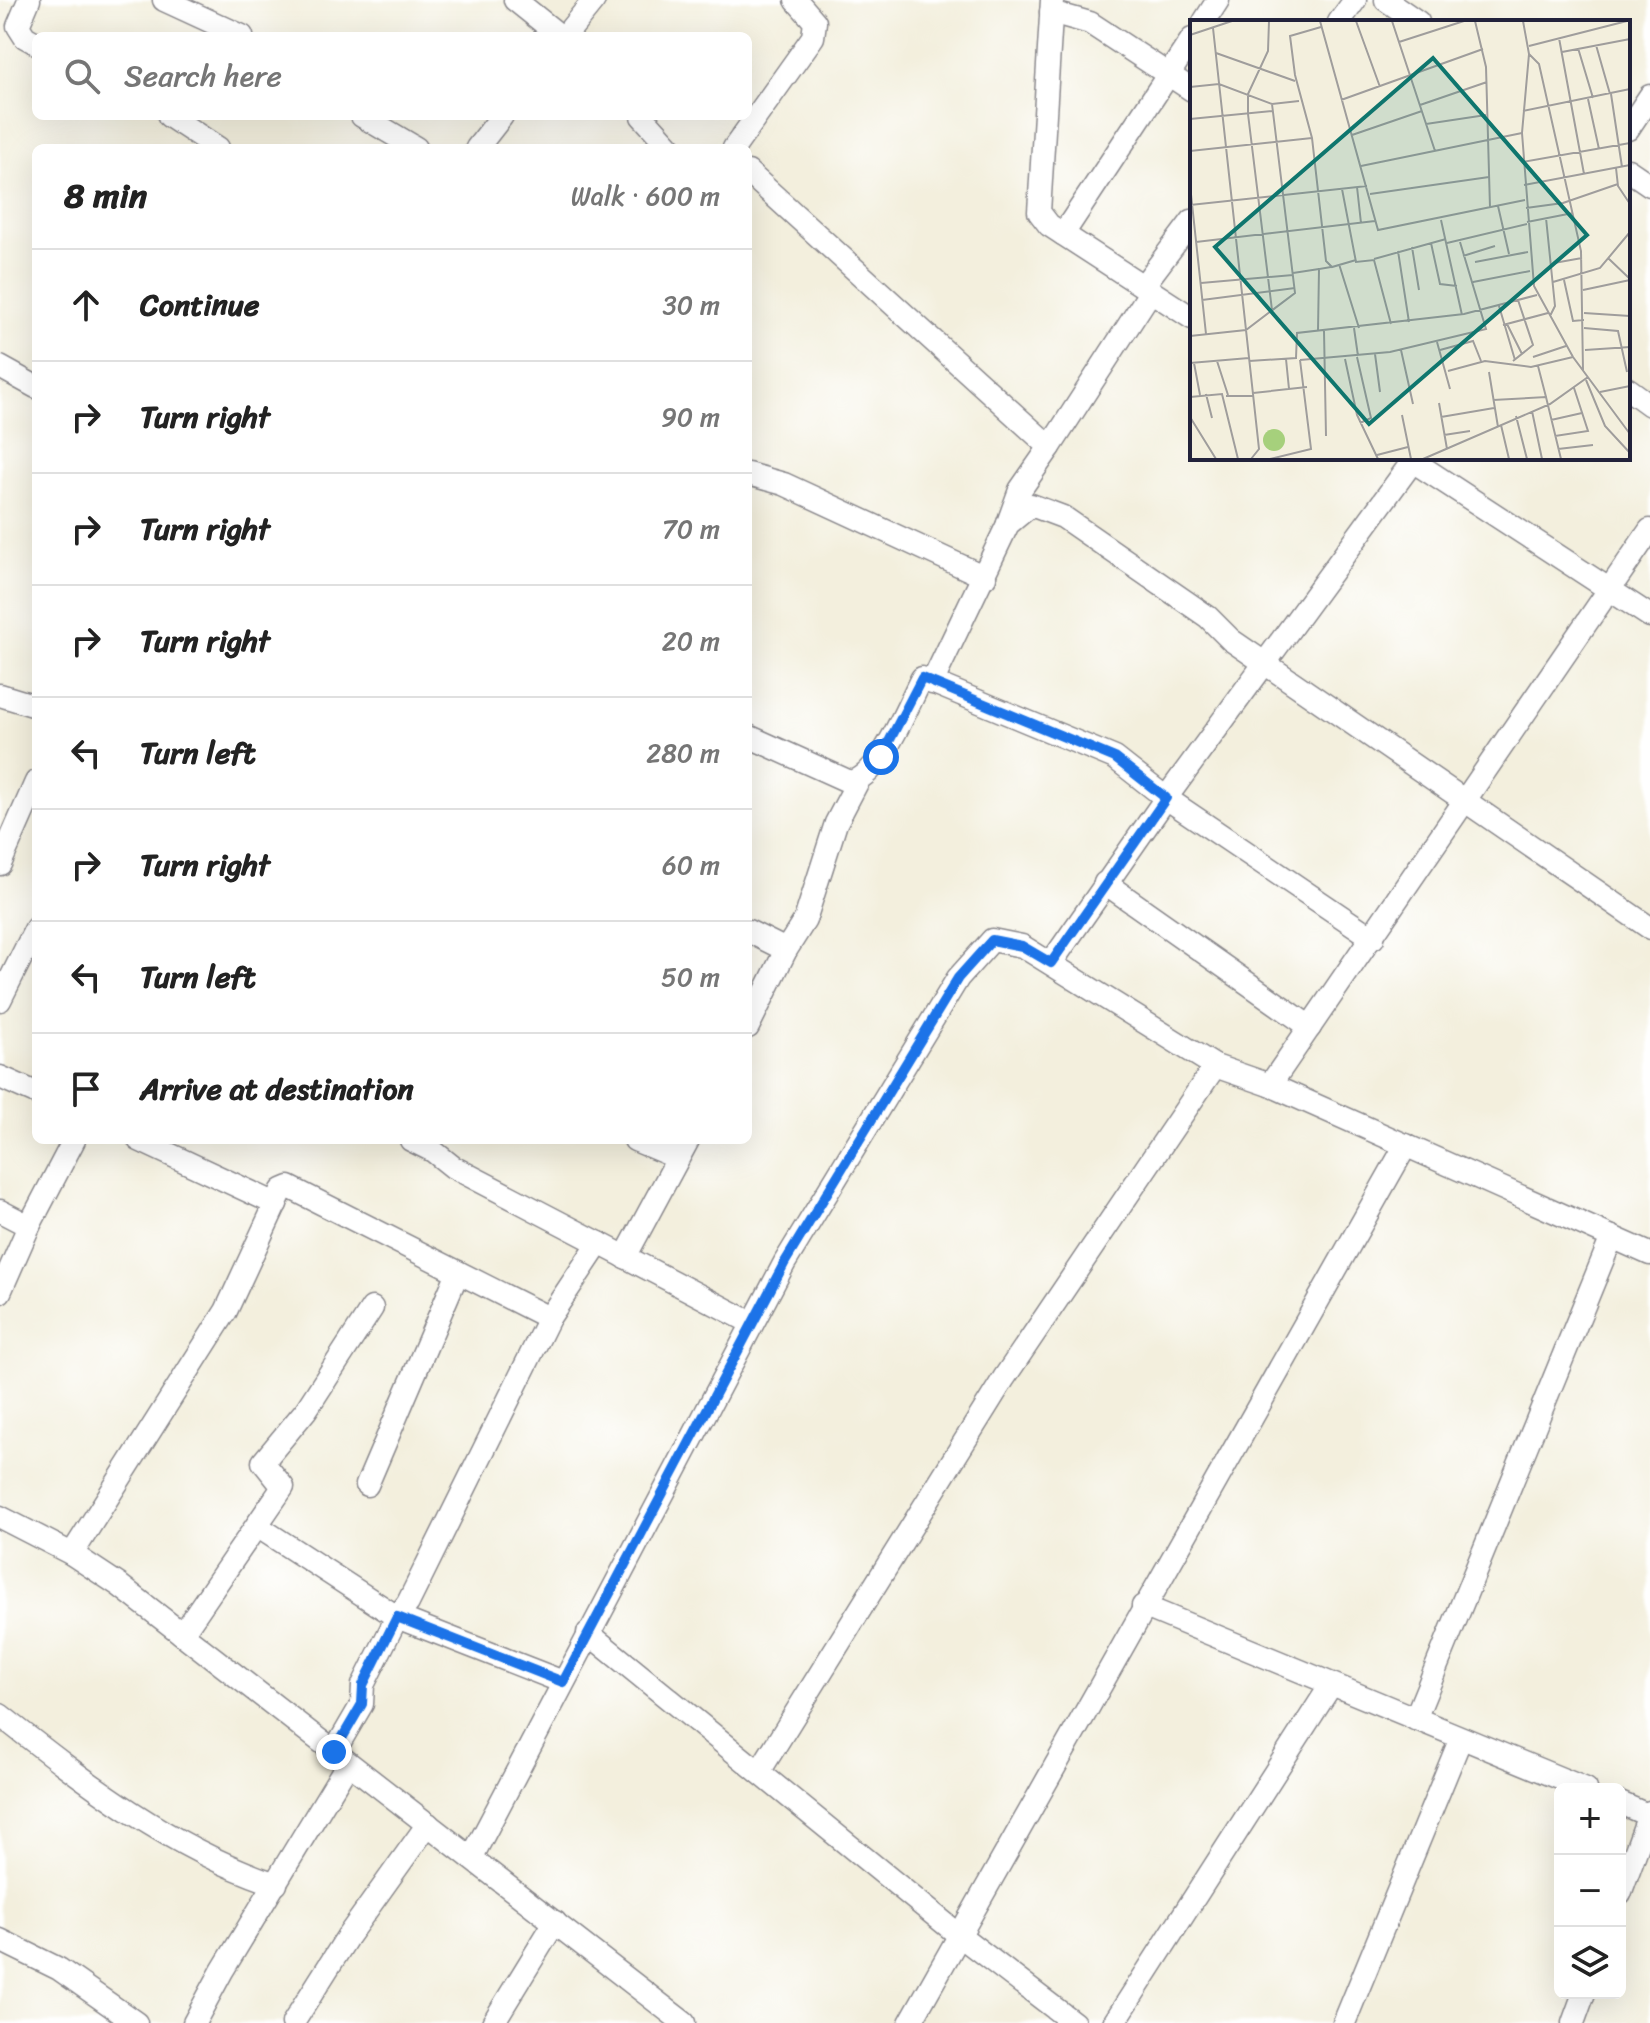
<!DOCTYPE html>
<meta charset="utf-8">
<style>
:root{--surface:#fff;--page:#f2f2f2;--text:#222;--muted:#767676;--line:#e0e0e0}
body{margin:0;font-family:Sriracha,sans-serif;background:var(--page);color:var(--text)}
.controls{position:absolute;right:24px;bottom:24px;display:grid;overflow:hidden;border-radius:12px;box-shadow:0 8px 32px #0002}
.controls button{width:72px;height:72px;display:grid;place-items:center;padding:0;border:0;border-bottom:2px solid var(--line);background:var(--surface);color:var(--text);font:40px sans-serif}
.stop{position:absolute;width:24px;height:24px;margin:-18px;border:6px solid #1a73e8;border-radius:50%;background:#fff}
.stop.end{background:#1a73e8;border-color:#fff;box-shadow:0 2px 8px #0008}
.list{margin:0;padding:0;list-style:none}
h2{display:flex;justify-content:space-between;align-items:center;height:104px;margin:0;padding:0 32px;font-size:34px}
h2 small{font-size:26px;font-weight:400;color:var(--muted)}
.list li{display:grid;grid-template-columns:52px 1fr auto;gap:24px;align-items:center;box-sizing:border-box;height:112px;padding:0 32px;border-top:2px solid var(--line)}
.list b{display:block;font-size:30px;white-space:nowrap}
.list em{font-size:26px;font-style:normal;color:var(--muted)}
.icon{flex:none;width:44px;height:44px;fill:none;stroke:currentColor;stroke-width:2;stroke-linecap:round;stroke-linejoin:round}
.map{position:relative;flex:none;width:1650px;height:2023px;overflow:hidden}
.search{position:absolute;background:var(--surface);box-shadow:0 8px 32px #0002;left:32px;top:32px;width:720px;height:88px;display:flex;align-items:center;gap:20px;box-sizing:border-box;padding:0 28px;border-radius:12px;color:var(--muted);font-size:30px}
.panel{position:absolute;background:var(--surface);box-shadow:0 8px 32px #0002;left:32px;top:144px;width:720px;height:1000px;border-radius:12px}
.map>svg:first-child{display:block}
.lines{fill:none;stroke-linecap:round;stroke-linejoin:round}
.minor-casing{stroke:#8a888c;stroke-width:25}
.minor{stroke:#fff;stroke-width:22}
.route{stroke:#1a73e8;stroke-width:10}
.inset-road{fill:none;stroke:#9f9d9c;stroke-width:2}
.view{fill:#0f766e;fill-opacity:0.15;stroke:#0f766e;stroke-width:4}
.inset-edge{fill:none;stroke:#22223b;stroke-width:4}
</style>
<div class="map">
<svg width="1650" height="2023" viewBox="0 0 1650 2023">
<rect width="100%" height="100%" fill="#fff"/>
<filter id="ink" filterUnits="userSpaceOnUse"><feTurbulence type="fractalNoise" baseFrequency=".0125" numOctaves="2"/><feDisplacementMap in="SourceGraphic" scale="16" xChannelSelector="R" yChannelSelector="G"/><feConvolveMatrix kernelMatrix="1 2 1 2 8 2 1 2 1" color-interpolation-filters="sRGB"/></filter>
<filter id="wash" filterUnits="userSpaceOnUse"><feTurbulence type="fractalNoise" baseFrequency=".006" numOctaves="4" result="noise"/><feDisplacementMap in="SourceGraphic" scale="32" xChannelSelector="R" yChannelSelector="G"/><feGaussianBlur stdDeviation="1.8" result="paint"/><feColorMatrix in="noise" values="0 0 0 0 0 0 0 0 0 0 0 0 0 0 0 0 0 1.4 0 .05"/><feComposite in="paint" operator="in"/></filter>
<g filter="url(#wash)">
<rect width="100%" height="100%" fill="#f3efdd"/>
</g>
<g filter="url(#ink)">
<g class="lines">
<defs>
<g id="minor">
<polyline points="29,0 18,26 25,37 36,43"/>
<polyline points="164,0 242,36"/>
<polyline points="515,0 560,36"/>
<polyline points="1052,0 1039,212 1049,225 1192,318"/>
<polyline points="1386,0 1418,22"/>
<polyline points="1051,12 1090,23 1192,90"/>
<polyline points="1204,22 1218,0"/>
<polyline points="1339,22 1355,0"/>
<polyline points="565,36 594,0"/>
<polyline points="169,116 218,148"/>
<polyline points="362,116 416,148"/>
<polyline points="642,116 671,148"/>
<polyline points="1628,129 1650,96"/>
<polyline points="477,148 502,116"/>
<polyline points="734,148 813,37 815,22 796,0"/>
<polyline points="1628,170 1650,185"/>
<polyline points="748,172 1050,447 1020,490 1008,523"/>
<polyline points="1063,234 1192,39"/>
<polyline points="1143,286 1192,221"/>
<polyline points="0,367 36,387"/>
<polyline points="1628,389 1650,405"/>
<polyline points="1050,447 1151,291"/>
<polyline points="1408,458 1650,616"/>
<polyline points="748,474 784,484 985,577"/>
<polyline points="932,683 1008,524 1031,505 1063,517 1208,617 1231,640 1650,928"/>
<polyline points="0,695 36,706"/>
<path d="M748 736 850 782C880 778 908 704 922 678L1115 758 1166 798 1373 938"/>
<polyline points="0,864 36,782"/>
<polyline points="1105,883 1310,1027"/>
<polyline points="748,931 786,950"/>
<polyline points="1051,963 1166,798 1415,458"/>
<polyline points="0,1000 36,928"/>
<polyline points="748,1027 786,950 805,920 836,823 858,781"/>
<polyline points="0,1077 36,1093"/>
<polyline points="1270,1085 1650,530"/>
<polyline points="139,1140 276,1204"/>
<polyline points="411,1140 433,1151 453,1167 752,1323"/>
<polyline points="635,1140 678,1158"/>
<polyline points="0,1211 29,1226"/>
<polyline points="625,1257 688,1140"/>
<polyline points="0,1292 29,1226 74,1140"/>
<polyline points="367,1485 458,1272"/>
<polyline points="0,1517 72,1554 119,1585 684,2023"/>
<polyline points="257,1526 397,1617 563,1682"/>
<polyline points="72,1554 226,1311 282,1190 289,1187 549,1318"/>
<polyline points="1143,1606 1586,1789"/>
<polyline points="588,1633 959,1935 1074,2023"/>
<polyline points="182,1634 283,1487 263,1462 306,1410 372,1308"/>
<path d="M0 1715C84 1781 172 1850 276 1884"/>
<polyline points="1415,1719 1612,1237"/>
<polyline points="334,1752 362,1704 363,1685 397,1617 408,1603 549,1318 599,1243"/>
<polyline points="759,1772 1004,1378 1215,1066"/>
<polyline points="1620,1803 1650,1816"/>
<polyline points="472,1857 785,1262 958,978 992,940 1022,946 1215,1066 1270,1085 1650,1254"/>
<polyline points="1620,1894 1650,1812"/>
<polyline points="0,1940 59,1969 136,2023"/>
<polyline points="194,2023 222,1971 348,1763"/>
<polyline points="293,2023 348,1936 428,1824"/>
<polyline points="493,2023 555,1922"/>
<polyline points="910,2023 1406,1145"/>
<polyline points="1114,2023 1331,1685"/>
<polyline points="1344,2023 1461,1738"/>
<polyline points="1573,2023 1584,1993"/>
</g>
</defs>
<use href="#minor" class="minor-casing"/>
<use href="#minor" class="minor"/>
</g>
</g>
<g class="lines" filter="url(#ink)">
<polyline class="route" points="334,1752 362,1704 363,1685 397,1617 563,1682 785,1262 958,978 992,940 1022,946 1051,963 1166,798 1115,758 922,678 881,757"/>
</g>
<g transform="translate(1190 20)">
<rect width="440" height="440" fill="#f3efdd"/>
<path d="M73 420a11 11 0 1 1 22 0a11 11 0 1 1-22 0Z" fill="#a6d07c"/>
<path class="inset-road" d="M79 1 78 31 58 74V94L82 290M130 1 188 210 335 180M166 1 190 67M202 1 245 131M285 1 296 47 300 188M333 1 339 34 332 113 344 266 383 337 440 414M131 7 100 16 105 55 122 118 136 241 142 247 166 240M23 8 69 429 61 439M0 15 42 1M369 18 394 154M209 22 274 1M406 25 420 74M339 26 437 1M388 28 403 78M372 32 440 19M26 33 105 61M339 34 349 44 391 231 393 350M0 67 29 64 82 84 109 81M421 74 432 147M398 79 409 129M151 80 293 29M230 85 297 62M333 91 440 69M0 99 83 91M236 104 296 95M162 115 232 91M0 131 122 118M333 142 440 123M171 146 332 113M426 148 428 166 440 184M0 165 16 314M334 165 440 145M167 167 171 203M152 169 166 242 184 240 201 304M180 174 299 157M0 185 177 166M308 186 319 234M336 188 373 183 428 164M356 198 365 286 360 296M251 200 272 295M337 202 383 193M6 222 185 201M241 223 250 264 267 266M257 223 337 204M222 227 229 270M208 231 219 302M273 236 305 226M418 238 440 259M184 239 256 219M285 242 338 232M364 243 392 238M149 244 169 308M103 253 129 249M374 260 383 301 394 300M283 262 340 251M363 262 410 248 440 212M11 263 103 255M393 270 440 260M12 280 105 268M309 286 325 340M394 293 440 296M317 304 332 334M313 305 358 293M164 308 168 336M394 308 428 311 437 352M128 311 129 249 141 247M134 311 136 416M0 316 56 310 105 273 82 84M247 322 260 369M211 330 223 384M250 330 283 321 291 341M395 330 440 327M185 334 190 372M167 337 181 398 170 403M343 337 376 326M96 339 99 369M155 339 167 395 188 439M110 340 200 332 296 309 270 222M27 341 38 375M59 341 106 338 107 313 274 294 347 275M323 341 343 325 328 280M0 343 59 338M4 343 10 375M348 346 356 377M258 351 295 341 341 347 383 337M299 352 308 407M396 360 415 406 440 433M410 372 440 366M63 373 117 367M16 374 22 398M36 376H63M0 377 32 374 48 439M303 380 356 377 371 439M249 383 257 429M342 391 352 439M212 395 221 439M326 396 337 439M0 397 26 439M251 397 304 388M361 400 392 393M311 405 319 439M254 415 280 411M365 416 398 411 384 368M368 429 403 425M187 435 218 427M80 439 121 429 110 340M233 439 360 384 398 357"/>
<path class="view" d="M243 38 397 215 179 404 25 227Z"/>
<rect width="440" height="440" class="inset-edge"/>
</g>
</svg>
<div class="controls">
<button>+</button>
<button>−</button>
<button><svg class="icon" aria-label="layers" viewBox="0 0 24 24"><path d="M12 4l9 5-9 5-9-5zM3 14l9 5 9-5"/></svg></button>
</div>
<div class="stop" style="left:881px;top:757px"></div>
<div class="stop end" style="left:334px;top:1752px"></div>
<div class="search"><svg class="icon" aria-label="search" viewBox="0 0 24 24"><circle cx="10" cy="10" r="6"/><path d="M15 15l6 6"/></svg>Search here</div>
<section class="panel">
<h2>8 min<small>Walk · 600 m</small></h2>
<ul class="list">
<li><svg class="icon" aria-label="ahead" viewBox="0 0 24 24"><path d="M12 20V5M6 11l6-6 6 6"/></svg><div><b>Continue</b></div><em>30 m</em></li>
<li><svg class="icon" aria-label="right" viewBox="0 0 24 24"><path d="M7 20v-9h11M14 6l5 5-5 5"/></svg><div><b>Turn right</b></div><em>90 m</em></li>
<li><svg class="icon" aria-label="right" viewBox="0 0 24 24"><path d="M7 20v-9h11M14 6l5 5-5 5"/></svg><div><b>Turn right</b></div><em>70 m</em></li>
<li><svg class="icon" aria-label="right" viewBox="0 0 24 24"><path d="M7 20v-9h11M14 6l5 5-5 5"/></svg><div><b>Turn right</b></div><em>20 m</em></li>
<li><svg class="icon" aria-label="left" viewBox="0 0 24 24"><path d="M17 20v-9H6M10 6l-5 5 5 5"/></svg><div><b>Turn left</b></div><em>280 m</em></li>
<li><svg class="icon" aria-label="right" viewBox="0 0 24 24"><path d="M7 20v-9h11M14 6l5 5-5 5"/></svg><div><b>Turn right</b></div><em>60 m</em></li>
<li><svg class="icon" aria-label="left" viewBox="0 0 24 24"><path d="M17 20v-9H6M10 6l-5 5 5 5"/></svg><div><b>Turn left</b></div><em>50 m</em></li>
<li><svg class="icon" aria-label="arrive" viewBox="0 0 24 24"><path d="M6 21V4h12l-3 4 3 4H6"/></svg><div><b>Arrive at destination</b></div></li>
</ul>
</section>
</div>
